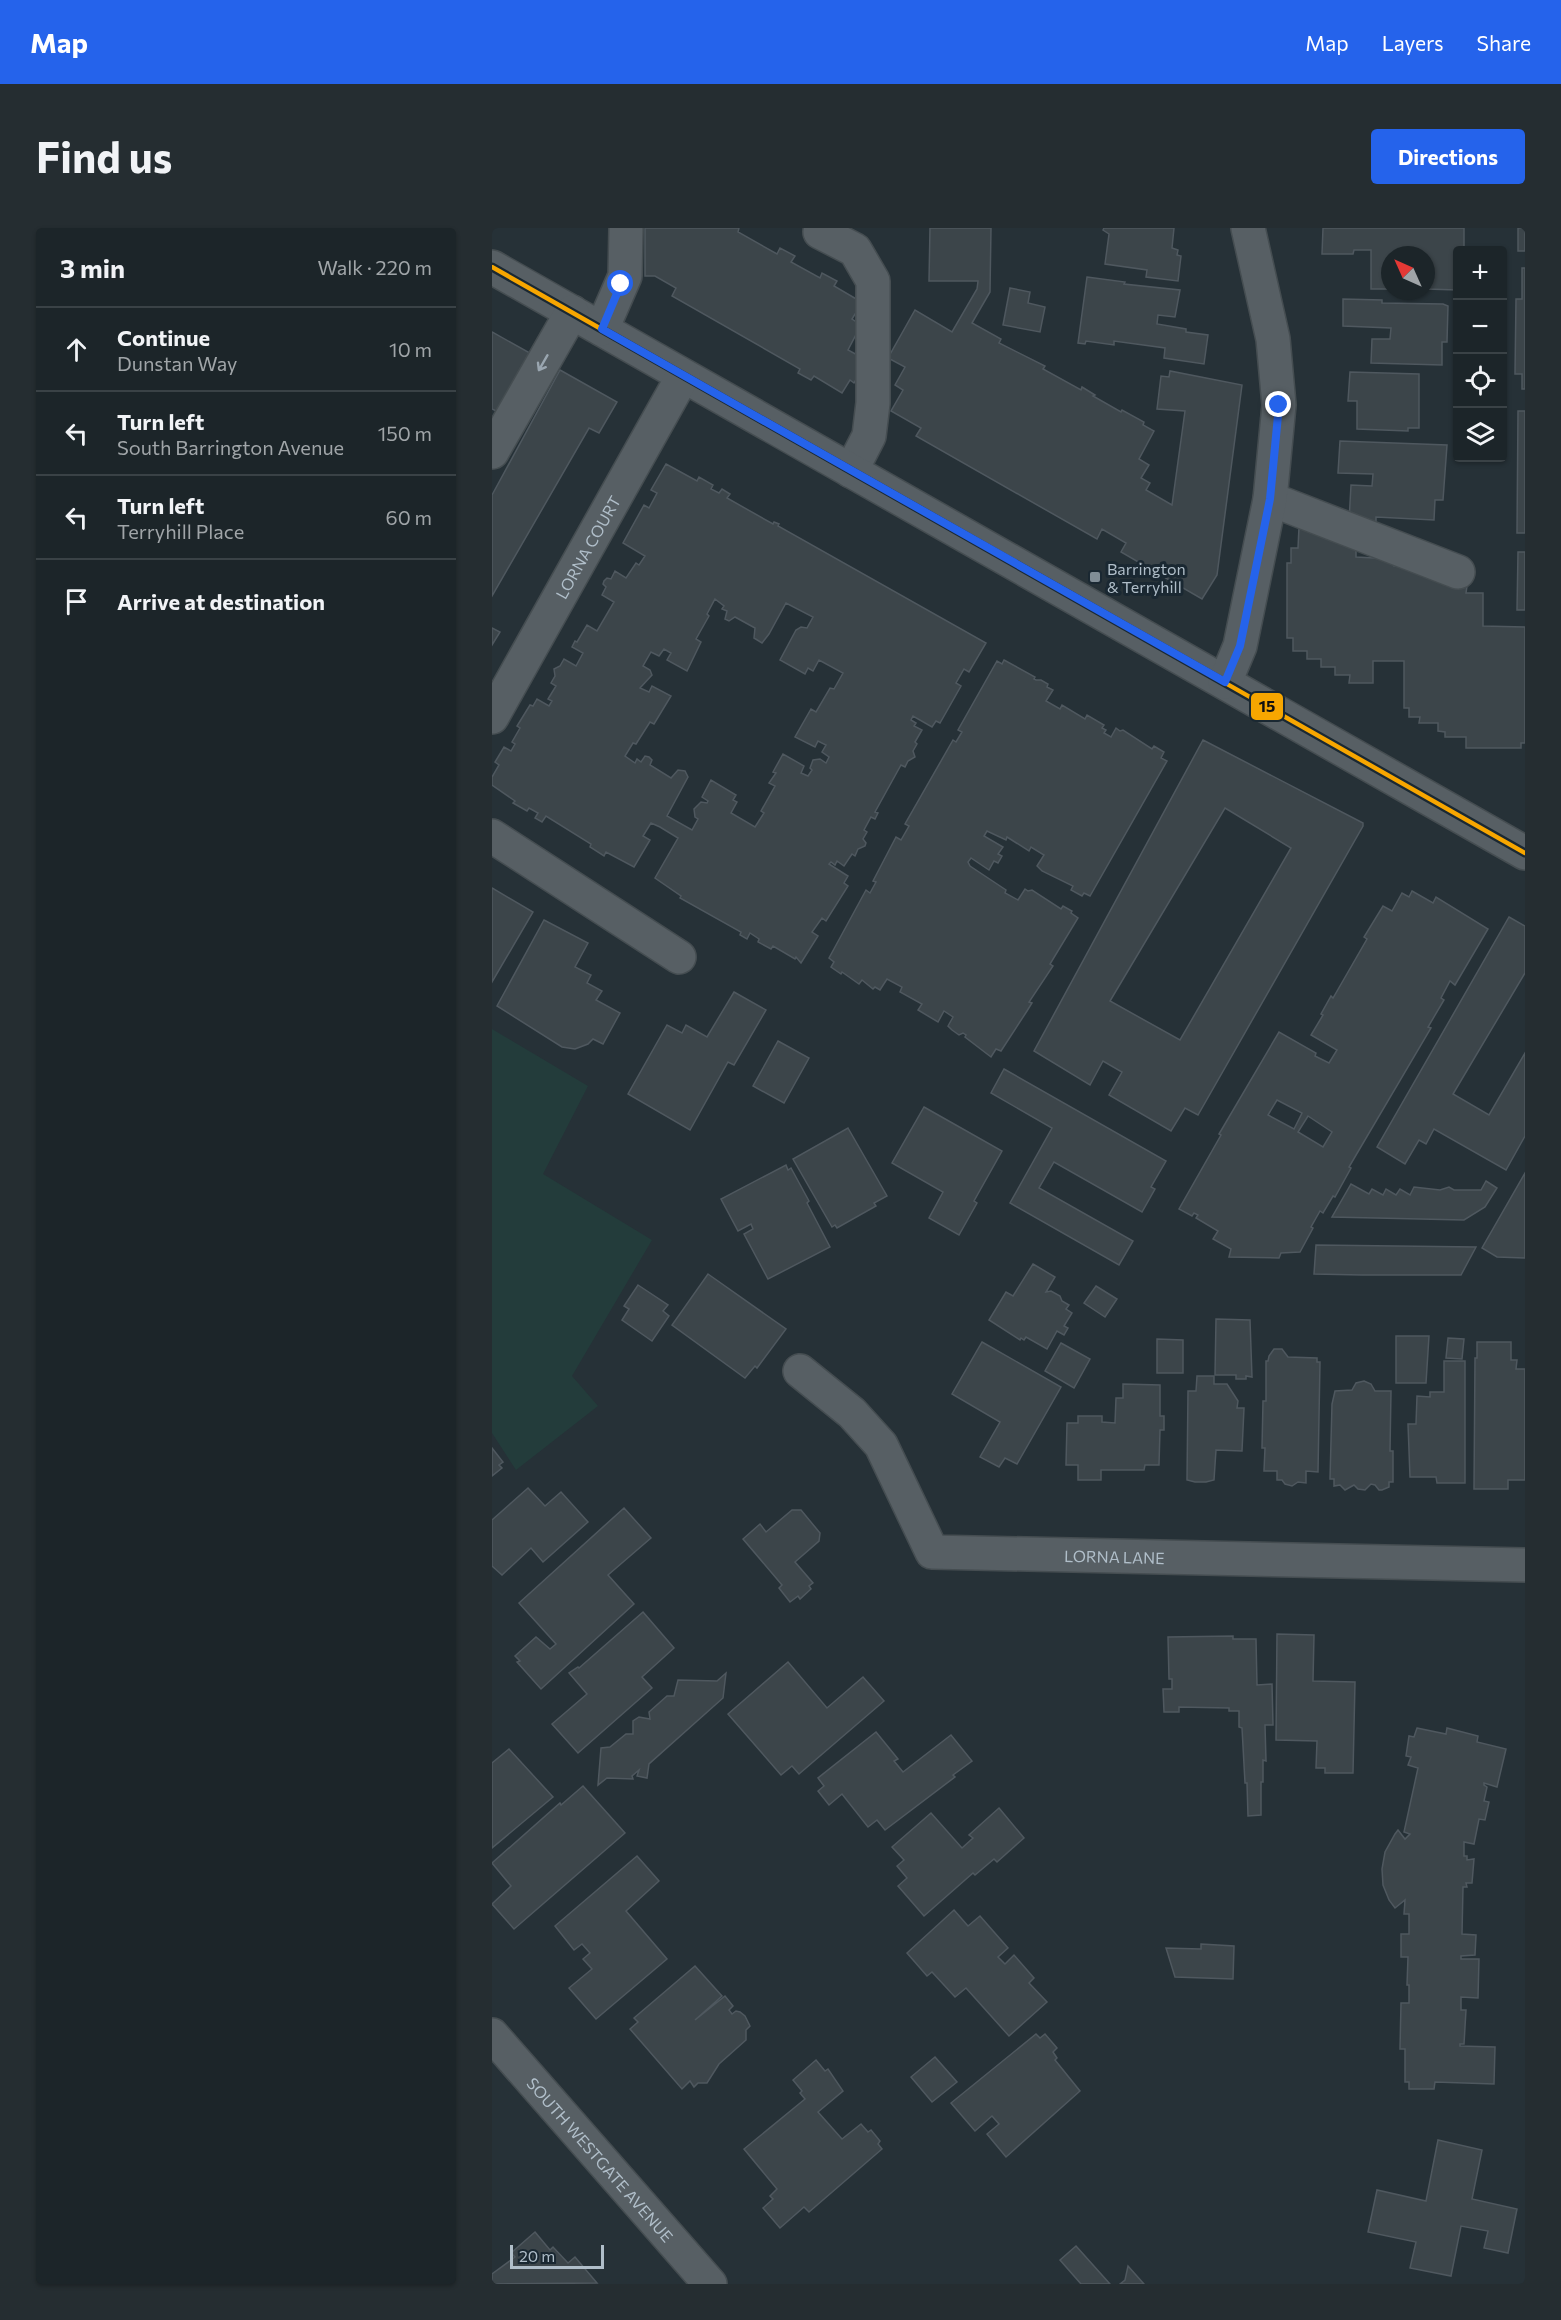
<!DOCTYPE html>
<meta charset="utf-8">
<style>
:root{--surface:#1c2529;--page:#252d31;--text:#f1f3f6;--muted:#a0a5a8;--line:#3a4246;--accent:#2563eb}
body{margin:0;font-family:Commissioner,sans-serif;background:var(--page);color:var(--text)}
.controls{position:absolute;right:18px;top:18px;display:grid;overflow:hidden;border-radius:6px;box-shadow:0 2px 4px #0004}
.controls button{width:54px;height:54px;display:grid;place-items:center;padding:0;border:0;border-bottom:2px solid var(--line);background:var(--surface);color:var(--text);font:30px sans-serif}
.compass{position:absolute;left:889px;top:18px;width:54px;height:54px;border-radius:50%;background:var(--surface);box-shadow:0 2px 4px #0004;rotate:315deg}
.scale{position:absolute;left:18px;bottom:15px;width:94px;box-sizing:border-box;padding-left:6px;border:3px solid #b0bec9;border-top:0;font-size:16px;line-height:21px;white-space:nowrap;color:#b0bec9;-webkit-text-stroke:4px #1a2832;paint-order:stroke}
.stop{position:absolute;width:18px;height:18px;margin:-14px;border:4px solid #2563eb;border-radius:50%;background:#fff}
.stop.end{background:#2563eb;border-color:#fff;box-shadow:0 2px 6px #0008}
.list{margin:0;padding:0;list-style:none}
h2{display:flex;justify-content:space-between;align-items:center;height:78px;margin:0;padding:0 24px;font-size:26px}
h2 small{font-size:20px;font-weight:400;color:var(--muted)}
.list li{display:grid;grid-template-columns:39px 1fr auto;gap:18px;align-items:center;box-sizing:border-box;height:84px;padding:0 24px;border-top:2px solid var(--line)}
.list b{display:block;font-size:22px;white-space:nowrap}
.list p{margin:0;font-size:20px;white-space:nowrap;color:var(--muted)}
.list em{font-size:20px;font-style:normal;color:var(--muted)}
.icon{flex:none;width:33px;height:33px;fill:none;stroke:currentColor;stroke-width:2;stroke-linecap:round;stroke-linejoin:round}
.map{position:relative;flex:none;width:1033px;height:2056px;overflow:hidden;border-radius:6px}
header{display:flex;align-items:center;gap:36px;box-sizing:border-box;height:84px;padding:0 30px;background:var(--accent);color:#fff}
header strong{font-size:28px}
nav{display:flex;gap:33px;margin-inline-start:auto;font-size:21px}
.intro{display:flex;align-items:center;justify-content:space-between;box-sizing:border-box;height:144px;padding:0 36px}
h1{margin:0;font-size:42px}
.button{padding:15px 27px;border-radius:6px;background:var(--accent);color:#fff;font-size:21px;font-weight:700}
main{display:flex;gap:36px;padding:0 36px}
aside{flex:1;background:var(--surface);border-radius:6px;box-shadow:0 2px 4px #0004}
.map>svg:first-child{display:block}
.green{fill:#233c3b}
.building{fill:#3c454a;stroke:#4f585f;stroke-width:1.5;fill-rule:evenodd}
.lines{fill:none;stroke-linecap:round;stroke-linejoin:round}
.minor-casing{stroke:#454d51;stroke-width:36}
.minor{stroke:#575f64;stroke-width:33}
.bus-1-casing{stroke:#1a2832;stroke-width:9}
.bus-1{stroke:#f7a600;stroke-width:4.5}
.oneway{stroke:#9aa6b0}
.route{stroke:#2563eb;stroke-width:8}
.poi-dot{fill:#808d96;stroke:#1a2832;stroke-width:2}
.labels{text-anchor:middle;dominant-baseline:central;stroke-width:6;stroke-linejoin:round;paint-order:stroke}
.street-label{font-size:16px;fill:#b0bec9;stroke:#1a2832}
.poi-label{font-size:16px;fill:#b0bec9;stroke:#1a2832;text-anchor:start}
.line-badge{stroke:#1a2832;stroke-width:2}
.pale-badge-label{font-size:16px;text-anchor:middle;font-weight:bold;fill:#111}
</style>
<header>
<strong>Map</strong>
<nav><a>Map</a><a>Layers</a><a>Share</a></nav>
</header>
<div class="intro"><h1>Find us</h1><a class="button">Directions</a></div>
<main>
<aside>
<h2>3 min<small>Walk · 220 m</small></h2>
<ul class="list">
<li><svg class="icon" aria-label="ahead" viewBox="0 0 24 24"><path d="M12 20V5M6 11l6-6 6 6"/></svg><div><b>Continue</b><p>Dunstan Way</p></div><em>10 m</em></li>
<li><svg class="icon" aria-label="left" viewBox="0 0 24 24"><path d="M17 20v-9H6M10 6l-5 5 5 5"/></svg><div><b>Turn left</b><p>South Barrington Avenue</p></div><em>150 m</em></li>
<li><svg class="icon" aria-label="left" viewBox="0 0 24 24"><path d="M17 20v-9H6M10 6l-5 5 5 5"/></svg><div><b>Turn left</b><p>Terryhill Place</p></div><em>60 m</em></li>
<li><svg class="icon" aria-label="arrive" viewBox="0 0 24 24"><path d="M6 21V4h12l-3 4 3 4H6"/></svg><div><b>Arrive at destination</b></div></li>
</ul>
</aside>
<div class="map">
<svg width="1033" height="2056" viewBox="0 0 1033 2056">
<rect width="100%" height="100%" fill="#263137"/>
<polygon class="green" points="0,801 96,858 51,946 160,1012 80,1148 106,1178 24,1242 0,1205"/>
<g class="building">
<polygon points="153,0 247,0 246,4 285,26 288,20 303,28 299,34 328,50 330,45 345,53 342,58 366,72 365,83 360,91 369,97 356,122 369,129 370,142 362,155 358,152 350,165 322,148 319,152 306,145 308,141 180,68 184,60 163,48 153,48"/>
<polygon points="438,0 499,0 498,64 480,95 509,111 507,115 553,138 551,141 589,162 590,159 603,167 601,168 629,184 630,182 652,194 651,197 662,203 647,231 657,237 649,250 658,255 654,262 680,277 693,183 665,181 669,148 677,149 678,143 750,157 725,347 710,371 629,324 634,315 610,301 605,311 424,208 429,200 399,183 411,162 403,157 413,139 396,130 423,82 460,104 485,61 486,53 437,53"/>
<polygon points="612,0 682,0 680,20 686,22 685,27 689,28 686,53 654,49 655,42 613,36 617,6 611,2"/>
<polygon points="831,0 972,0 972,22 966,22 966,62 934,61 934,27 898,27 898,61 879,61 879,22 862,22 861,26 830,26"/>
<rect x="1026" y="0" width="7" height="23"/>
<polygon points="1030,40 1033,40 1033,161 1030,161 1030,146 1023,146 1024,71 1030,71"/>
<polygon points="595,49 633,54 632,56 688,62 683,89 666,87 665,96 694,101 694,104 716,107 712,136 672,130 673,120 622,113 622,117 594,113 593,116 586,115"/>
<polygon points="518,60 538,64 536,75 553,79 548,104 511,97"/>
<polygon points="851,71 890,72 890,75 951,76 956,78 955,114 950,114 950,137 879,135 880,111 898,111 899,100 851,98"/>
<polygon points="0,104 45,129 12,187 0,181"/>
<polygon points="68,142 125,174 107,205 97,200 0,368 0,267"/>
<polygon points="858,144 927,146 927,200 916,200 916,203 865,201 865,173 856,173"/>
<polygon points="1026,183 1033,183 1033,305 1025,305"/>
<polygon points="848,213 955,217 951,272 943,272 942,292 884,289 884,295 857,294 859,257 880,258 881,246 846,245"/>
<path d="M174 236 205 253 207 249 221 257 219 261 227 265 230 261 238 266 235 270 281 296 282 294 287 296 286 298 494 415 477 444 472 441 464 455 469 458 448 495 444 493 440 499 421 488 419 492 424 495 422 498 430 502 423 514 425 516 421 523 423 529 416 533 413 539 409 537 383 584 386 585 383 591 379 589 372 602 375 604 371 611 374 615 373 618 366 621 363 628 360 626 352 638 345 633 343 637 339 634 337 636 356 648 352 655 356 658 334 693 330 690 320 704 326 708 309 735 304 729 303 731 281 718 279 721 266 714 267 711 258 705 255 711 248 707 249 704 188 670 189 668 163 650 186 610 168 599 159 595 151 608 158 612 142 639 114 624 112 628 98 619 99 616 54 588 50 594 43 590 46 585 37 580 35 583 21 575 23 573 0 557V549L7 537 3 534 12 519 19 523 23 516 20 514 28 500 25 498 38 477 41 478 45 471 57 478 60 473 56 471 64 458 59 455 63 448 62 441 68 438 72 431 84 438 91 425 80 419 83 413 85 414 95 397 105 403 122 374 110 367 114 359 111 356 112 353 115 350 119 351 123 343 134 350 144 335 147 337 153 328 131 315 152 277 157 280 165 265 159 262ZM223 371 232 378 230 381 235 383 233 391 237 393 243 389 263 400 262 410 270 415 277 406 294 375 321 389 315 400 309 399 304 402 288 432 313 446 316 440 321 443 327 432 351 445 342 461 338 460 324 484 319 481 303 509 323 519 326 513 334 517 330 524 337 529 334 535 328 531 321 532 318 540 320 542 316 548 309 545 312 538 291 526 281 544 284 545 277 555 283 558 269 583 272 585 263 599 239 585 245 574 241 572 244 567 219 552 210 569 216 573 215 575 209 574 202 581 203 589 206 591 200 602 175 588 196 549 193 543 186 542 179 550 158 537 160 532 157 529 153 528 149 534 145 531 143 535 133 528 141 515 144 516 158 494 162 496 179 468 160 458 157 464 148 460 160 447 158 442 151 438 159 424 167 428 172 421 179 425 175 432 195 443 209 414 204 411 217 388 215 386Z"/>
<polygon points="807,299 864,315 864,329 902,331 902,338 919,338 963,358 975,358 974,365 991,365 991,398 1033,399 1033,515 1029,515 1029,520 974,520 974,509 953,509 953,504 946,503 946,495 927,495 928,489 917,489 917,480 912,480 912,433 881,433 881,455 857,455 858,447 843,447 843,439 829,439 829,431 815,431 815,423 801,423 801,410 795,410 795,335 799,335 799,320 806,320"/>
<polygon points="1026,324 1033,324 1033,382 1025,382"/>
<polygon points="0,400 8,404 0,417"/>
<polygon points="512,432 543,449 542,451 544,452 549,452 556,456 555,459 561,462 554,473 568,481 570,477 593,491 595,487 612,497 610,500 614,502 612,505 619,509 624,500 628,503 631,502 660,521 662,518 672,524 669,530 675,533 598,668 592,665 590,668 579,662 581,658 550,643 545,638 552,627 539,619 537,623 515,609 514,612 495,603 492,608 511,619 506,626 510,628 506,635 502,633 497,642 479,630 476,634 478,638 514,662 513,665 526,672 533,661 536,663 540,662 569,681 571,678 580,683 579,685 586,690 558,736 561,738 537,774 540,775 535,783 509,823 504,821 499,829 473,809 474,807 471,805 467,807 460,802 456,798 461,789 452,783 446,794 426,782 430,776 408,764 410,759 395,751 388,762 383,759 381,761 370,752 367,756 350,744 349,746 339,739 342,734 337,730 374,662 378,665 384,654 381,653 404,609 409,612 417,598 413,596 461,512 464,514 470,504 466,502 505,433 510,436"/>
<path d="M711 512 871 595V598L706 887 693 880 679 903 617 867 630 844 611 833 598 857 542 823ZM733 580 799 620 688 812 618 773Z"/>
<polygon points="0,660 41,684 0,754"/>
<path d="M920 663 941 675 944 669 996 701 963 757 958 753 949 770 952 772 936 799 939 800 857 939 859 940 843 969 841 968 831 985 828 983 819 999 821 1000 808 1024 789 1025 787 1030 737 1029 739 1021 721 1011 726 1003 704 990 706 987 702 985 700 988 687 981 729 907 727 906 787 804 824 825 823 828 837 835 845 822 819 807 831 787 829 786 839 768 841 770 875 711 872 709 891 678 900 683 910 665 917 669ZM785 872 810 885 802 901 776 887ZM816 888 840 904 831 919 806 904Z"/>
<polygon points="1017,689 1033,698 1033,745 961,866 997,887 1033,825 1033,908 1014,942 942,901 934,916 927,912 913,936 885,919"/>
<polygon points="52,692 96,715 83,739 99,747 95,755 110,763 104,772 128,785 111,816 101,811 96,816 83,821 70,819 5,778"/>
<polygon points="242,764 274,782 242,837 236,834 198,902 136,866 175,797 190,805 194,797 215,809"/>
<polygon points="286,813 317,830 292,875 261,858"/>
<polygon points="512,841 674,933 659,959 663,961 650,984 562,934 547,960 641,1013 627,1037 518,975 560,900 499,865"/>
<polygon points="432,879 510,923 482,973 485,975 467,1007 437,990 451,964 400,935"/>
<polygon points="356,900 395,968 382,975 384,978 345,1000 343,997 340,999 301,931"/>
<polygon points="294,937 296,942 299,940 317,973 315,975 338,1019 276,1051 252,1006 261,1001 259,996 246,1003 229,971"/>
<polygon points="1033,945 1033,1030 1005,1029 990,1020"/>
<polygon points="994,953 1005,960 993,979 972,992 840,989 859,956 877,966 880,961 891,967 894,961 904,967 908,961 918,967 922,959 948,962 957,959 962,962 989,962"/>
<polygon points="824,1017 984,1019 969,1047 870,1047 822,1046"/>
<polygon points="541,1036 563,1049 554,1064 559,1063 568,1068 570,1073 577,1077 574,1081 580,1085 572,1098 576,1100 572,1107 565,1103 555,1121 534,1109 532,1112 529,1110 528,1112 497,1092 514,1064 521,1068"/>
<polygon points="216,1046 294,1101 265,1140 263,1138 253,1150 180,1097"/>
<polygon points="146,1057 176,1077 171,1083 177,1088 160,1113 130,1092 137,1081 132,1078"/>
<polygon points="604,1058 625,1071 613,1089 592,1075"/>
<polygon points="724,1091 758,1092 760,1149 754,1148 754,1151 744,1151 744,1147 723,1147"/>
<polygon points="904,1108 937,1108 934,1155 904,1155"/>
<polygon points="956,1110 972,1111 970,1131 954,1130"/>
<polygon points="665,1111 691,1112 691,1145 665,1145"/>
<polygon points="490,1114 569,1159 525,1236 513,1230 507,1239 488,1229 508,1194 460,1166"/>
<polygon points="985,1114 1019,1114 1019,1132 1025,1132 1024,1141 1033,1141 1033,1252 1016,1252 1016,1261 982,1261 983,1130 985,1130"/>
<polygon points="569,1115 598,1131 582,1160 553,1143"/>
<polygon points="782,1121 790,1121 796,1129 825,1130 825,1134 828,1134 826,1244 814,1243 814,1255 806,1254 800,1258 793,1256 790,1252 785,1252 785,1243 772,1243 773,1220 770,1220 771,1173 774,1173 774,1133 776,1133 777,1128"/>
<polygon points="952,1133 973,1133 973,1255 945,1255 944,1249 918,1249 916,1196 924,1196 925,1168 938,1169 938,1164 952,1164"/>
<polygon points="705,1148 722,1148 722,1156 735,1156 746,1173 745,1180 752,1180 750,1223 724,1222 722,1252 714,1254 703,1254 695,1252 696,1163 704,1163"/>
<polygon points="872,1153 879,1156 883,1163 899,1163 898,1223 901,1223 901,1254 897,1254 897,1259 890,1262 887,1262 883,1257 879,1256 873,1262 866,1261 862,1257 853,1262 848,1257 842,1258 842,1251 838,1251 840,1176 843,1163 860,1162 864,1155"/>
<polygon points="631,1156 668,1157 668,1188 672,1188 672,1202 668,1202 667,1237 653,1237 652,1242 609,1242 609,1252 586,1252 586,1237 574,1237 575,1195 586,1195 586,1188 610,1188 610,1194 623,1195 624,1170 631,1170"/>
<polygon points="0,1220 11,1234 7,1237 10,1240 0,1248"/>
<polygon points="36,1260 53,1278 69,1264 96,1294 51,1334 39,1320 10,1347 0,1338 0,1292"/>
<polygon points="132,1280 159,1310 116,1347 142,1376 49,1461 25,1434 28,1433 23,1428 44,1409 58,1421 64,1416 27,1375"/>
<polygon points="300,1282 309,1282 328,1305 327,1313 303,1334 321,1355 317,1358 319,1361 308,1371 306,1368 298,1374 287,1360 290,1357 251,1311 268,1296 274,1304"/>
<polygon points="151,1384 182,1420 150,1449 160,1460 86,1525 60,1496 95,1466 77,1445 86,1439 87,1440"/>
<polygon points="785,1406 822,1407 821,1453 863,1454 861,1545 833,1545 833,1540 824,1540 825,1513 784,1512"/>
<polygon points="741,1408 741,1411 764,1411 765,1457 780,1456 781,1497 773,1497 774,1533 771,1532 771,1554 769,1554 769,1587 756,1588 755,1555 753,1555 750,1500 747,1499 747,1483 737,1483 737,1480 687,1479 687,1484 672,1484 671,1461 680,1461 680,1451 677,1451 676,1409"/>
<polygon points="296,1434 335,1480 371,1449 392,1473 307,1546 300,1538 289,1547 236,1486"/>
<polygon points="234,1445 231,1470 157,1536 155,1550 145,1548 147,1542 140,1548 141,1551 115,1550 106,1557 109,1520 118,1519 134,1506 141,1506 141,1493 147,1489 158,1491 157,1484 175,1468 182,1468 186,1452 225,1453"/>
<polygon points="925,1500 954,1506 955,1500 986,1508 985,1514 1014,1521 1005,1559 992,1555 992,1557 995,1559 992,1573 997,1574 993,1592 987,1591 982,1616 972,1614 972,1628 975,1628 975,1632 982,1631 980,1655 974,1655 975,1659 971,1659 970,1706 984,1707 983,1727 969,1728 969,1731 987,1731 986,1770 969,1769 969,1782 974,1782 972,1816 968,1816 968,1818 1003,1819 1002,1856 943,1854 942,1861 917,1861 917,1854 913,1854 913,1821 908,1821 909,1775 917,1775 917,1757 915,1757 916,1729 909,1729 909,1706 917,1706 917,1686 912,1686 913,1672 903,1680 897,1672 891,1657 890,1641 893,1624 903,1606 906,1602 913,1611 918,1606 912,1604 926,1540 916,1537 919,1529 914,1528 917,1508 922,1509"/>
<polygon points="384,1504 406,1531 402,1533 411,1544 459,1507 480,1533 461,1547 463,1549 393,1602 385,1592 376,1599 350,1566 337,1577 326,1563 332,1558 326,1550"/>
<polygon points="17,1521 61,1569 0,1620 0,1535"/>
<polygon points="91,1558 133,1605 22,1701 0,1676 19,1658 0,1635 68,1575 69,1577"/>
<polygon points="507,1580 532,1610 505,1634 502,1631 483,1647 481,1645 432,1688 406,1658 415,1650 405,1638 412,1632 400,1619 439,1585 470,1620 481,1610 477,1607"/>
<polygon points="145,1628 167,1653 134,1683 175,1731 104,1791 77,1760 100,1741 91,1731 98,1725 90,1716 82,1722 63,1698"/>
<polygon points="462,1682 476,1698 488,1688 516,1720 506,1729 513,1736 522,1727 542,1750 537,1755 555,1774 517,1808 474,1760 463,1769 440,1744 435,1748 415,1725"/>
<polygon points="709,1716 742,1718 741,1751 683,1749 674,1720 709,1721"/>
<polygon points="203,1738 230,1768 203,1792 233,1768 241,1778 237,1782 240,1786 244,1783 248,1784 253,1788 258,1798 254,1802 254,1812 227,1836 215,1855 206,1855 202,1859 198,1853 190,1861 138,1801 146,1794 142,1790"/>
<polygon points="544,1806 548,1810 553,1806 565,1820 561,1824 565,1830 563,1832 588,1863 514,1929 495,1906 507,1896 500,1888 483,1903 459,1875"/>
<polygon points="443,1829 465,1854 440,1874 419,1849"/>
<polygon points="324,1832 333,1843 336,1841 351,1863 326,1884 350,1911 369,1896 376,1904 379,1902 388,1913 386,1916 390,1921 317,1984 312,1979 288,2000 271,1980 281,1971 278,1968 285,1961 252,1921 313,1871 308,1865 310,1863 301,1852"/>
<polygon points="946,1912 990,1922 980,1971 1025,1981 1016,2025 992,2020 996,2003 969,1998 959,2048 918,2040 924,2014 876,2004 885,1962 934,1973"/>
<polygon points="43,2004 58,2022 61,2019 76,2035 83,2029 105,2055 0,2056 0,2046 23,2029 19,2025"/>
<polygon points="584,2018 618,2056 589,2056 568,2032"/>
<polygon points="636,2038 652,2056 628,2056 633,2052"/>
</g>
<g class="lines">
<defs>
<g id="minor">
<polyline points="328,4 363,22 381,53 381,175 377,208 359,243"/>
<polyline points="0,39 1033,625"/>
<polyline points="110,101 133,48 134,0"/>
<polyline points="0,224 80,84"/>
<polyline points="778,271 966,344"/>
<polyline points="733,454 748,418 778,271 787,177 781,111 756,0"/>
<path id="s1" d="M0 489 191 148"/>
<polyline points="0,608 187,729"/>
<path id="s2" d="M308 1143 360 1185 389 1217 440 1324 1033 1337"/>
<path id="s3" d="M0 1807 218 2056"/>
</g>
</defs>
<use href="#minor" class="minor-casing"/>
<use href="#minor" class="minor"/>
<defs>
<polyline id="bus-1" points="0,39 1033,625"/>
</defs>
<use href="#bus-1" class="bus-1-casing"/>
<use href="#bus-1" class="bus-1"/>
</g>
<defs><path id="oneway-shaft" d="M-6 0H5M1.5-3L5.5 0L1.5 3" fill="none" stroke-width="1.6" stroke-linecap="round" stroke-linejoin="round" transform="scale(1.5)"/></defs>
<use class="oneway" href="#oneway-shaft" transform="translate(51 135) rotate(120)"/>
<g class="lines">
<polyline class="route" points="129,56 110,101 733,454 748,418 778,271 787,177"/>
</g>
<rect class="poi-dot" x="597" y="343" width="12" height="12" rx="3"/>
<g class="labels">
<g class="street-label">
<text stroke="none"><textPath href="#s1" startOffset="195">LORNA COURT</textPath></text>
<text stroke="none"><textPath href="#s2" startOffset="411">LORNA LANE</textPath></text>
<text stroke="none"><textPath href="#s3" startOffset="165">SOUTH WESTGATE AVENUE</textPath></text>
</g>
<g class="poi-label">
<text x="615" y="340">Barrington<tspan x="615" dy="18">&amp; Terryhill</tspan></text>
</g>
</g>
<rect class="line-badge" x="758" y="464" width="34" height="29" rx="6" fill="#f7a600"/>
<g class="pale-badge-label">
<text x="775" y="484">15</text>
</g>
</svg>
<div class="controls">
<button>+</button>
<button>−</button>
<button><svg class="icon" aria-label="locate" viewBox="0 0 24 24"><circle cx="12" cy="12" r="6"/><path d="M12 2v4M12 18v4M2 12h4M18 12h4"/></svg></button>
<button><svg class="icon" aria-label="layers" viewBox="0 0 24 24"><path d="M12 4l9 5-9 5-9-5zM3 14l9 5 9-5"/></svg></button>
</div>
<svg class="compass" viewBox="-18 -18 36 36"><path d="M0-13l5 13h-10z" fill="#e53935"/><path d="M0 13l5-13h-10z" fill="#a0a5a8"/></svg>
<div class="scale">20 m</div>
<div class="stop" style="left:129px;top:56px"></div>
<div class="stop end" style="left:787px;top:177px"></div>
</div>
</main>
